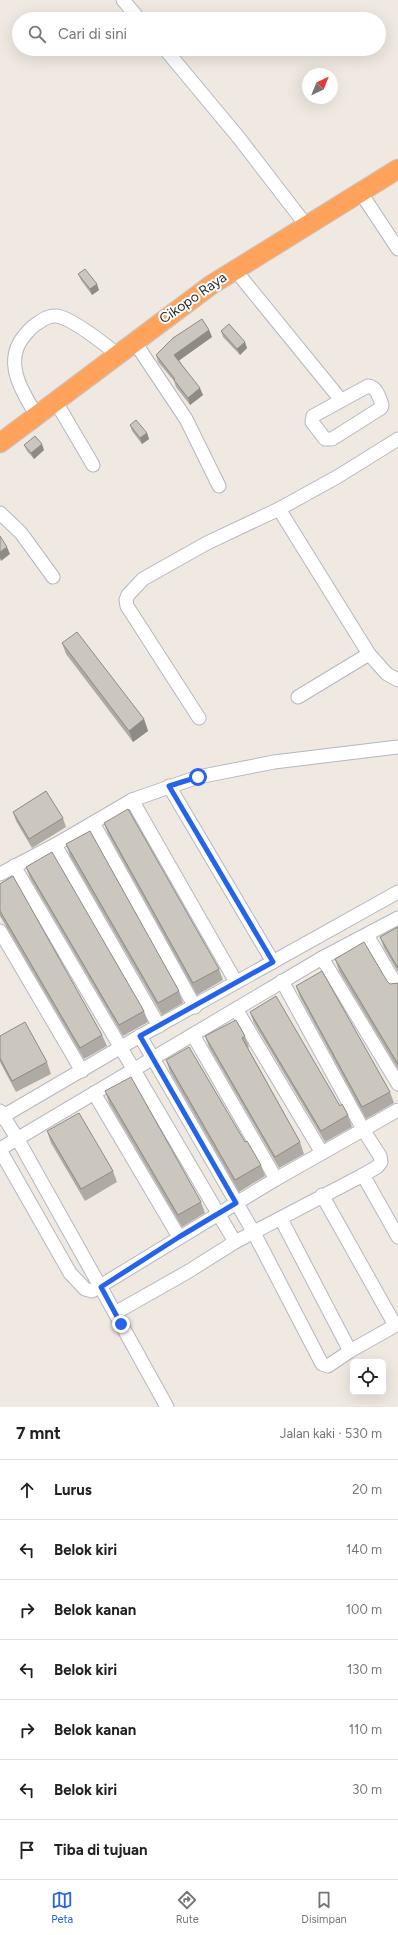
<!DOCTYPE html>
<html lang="id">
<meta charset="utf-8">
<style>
:root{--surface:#fff;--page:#f6f6f6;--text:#202124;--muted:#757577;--line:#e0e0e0;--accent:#2563eb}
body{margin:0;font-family:Figtree,sans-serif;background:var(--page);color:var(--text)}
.controls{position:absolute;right:12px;bottom:12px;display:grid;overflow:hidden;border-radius:6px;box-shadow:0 4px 16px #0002}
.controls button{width:36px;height:36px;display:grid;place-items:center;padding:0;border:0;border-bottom:1px solid var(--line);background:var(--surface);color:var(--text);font:20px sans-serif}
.compass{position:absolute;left:302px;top:68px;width:36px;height:36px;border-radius:50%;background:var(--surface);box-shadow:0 4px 16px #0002;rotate:43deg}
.stop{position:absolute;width:12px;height:12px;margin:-9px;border:3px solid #2563eb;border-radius:50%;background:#fff}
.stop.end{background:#2563eb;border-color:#fff;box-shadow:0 1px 4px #0008}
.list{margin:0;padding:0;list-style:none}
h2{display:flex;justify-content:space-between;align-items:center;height:52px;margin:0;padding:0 16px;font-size:17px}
h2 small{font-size:13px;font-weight:400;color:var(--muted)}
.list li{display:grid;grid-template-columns:26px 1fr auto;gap:12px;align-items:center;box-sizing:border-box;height:60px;padding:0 16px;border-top:1px solid var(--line)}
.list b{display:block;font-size:15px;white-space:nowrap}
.list em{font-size:13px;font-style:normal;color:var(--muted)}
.icon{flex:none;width:22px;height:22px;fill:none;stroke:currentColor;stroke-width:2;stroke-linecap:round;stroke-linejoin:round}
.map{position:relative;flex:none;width:398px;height:1407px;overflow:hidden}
.search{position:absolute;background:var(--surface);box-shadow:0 4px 16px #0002;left:12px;right:12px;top:12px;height:44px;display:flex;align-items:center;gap:10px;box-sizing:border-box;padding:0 14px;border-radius:22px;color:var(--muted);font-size:15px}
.sheet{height:472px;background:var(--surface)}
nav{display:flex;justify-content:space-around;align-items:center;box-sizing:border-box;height:56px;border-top:1px solid var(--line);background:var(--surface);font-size:11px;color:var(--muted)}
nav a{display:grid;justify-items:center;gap:2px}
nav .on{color:var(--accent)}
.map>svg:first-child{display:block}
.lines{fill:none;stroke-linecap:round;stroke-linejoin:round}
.minor-casing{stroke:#b4b7c1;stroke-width:15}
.highway-casing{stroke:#c9c9c9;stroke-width:21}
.minor{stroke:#fff;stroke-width:13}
.highway{stroke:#ffa35c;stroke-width:19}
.wall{fill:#afaba4}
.shaded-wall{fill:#8e8b86}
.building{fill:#cbc7bf;stroke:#8e8b86}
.route{stroke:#2563eb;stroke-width:5}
.labels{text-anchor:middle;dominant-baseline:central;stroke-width:4;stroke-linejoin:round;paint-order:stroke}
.street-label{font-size:14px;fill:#2e2e2e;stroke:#fff}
</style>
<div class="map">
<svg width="398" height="1407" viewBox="0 0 398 1407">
<rect width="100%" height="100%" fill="#efe9e1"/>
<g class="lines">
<defs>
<g id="minor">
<polyline points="123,0 139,19"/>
<polyline points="165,49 239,138 306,225"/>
<polyline points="361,193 398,249"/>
<polyline points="235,270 341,400"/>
<polyline points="134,341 186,419 219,486"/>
<path d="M368 386C377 387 379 397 382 405L381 408 332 439H325L312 422 313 416Z"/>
<polyline points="56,402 93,465"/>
<path d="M37 416C22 392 2 361 25 335 29 330 32 326 38 323 45 318 52 314 61 317 77 322 103 343 117 354"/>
<polyline points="279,509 369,654 387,674 398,680"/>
<polyline points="0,513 21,533 53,577"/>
<polyline points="298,697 369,654"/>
<polyline points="199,718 127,606 126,600 128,595 143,579 207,543 279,509 337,477 398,439"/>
<polyline points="169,786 273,962"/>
<polyline points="132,800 236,982"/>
<polyline points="93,823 195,1007"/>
<polyline points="55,845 159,1026"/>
<polyline points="14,866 235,1242"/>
<polyline points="0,874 55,845 132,800 198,777 274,762 398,747"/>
<polyline points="0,931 82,1071"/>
<polyline points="367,935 398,988"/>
<polyline points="322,958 398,1084"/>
<polyline points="236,1009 322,1153"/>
<polyline points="193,1035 276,1179"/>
<polyline points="140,1036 254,1233 322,1364 328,1366 350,1351 398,1324"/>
<polyline points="94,1093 179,1237"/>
<polyline points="0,1111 17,1138 115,1313"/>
<polyline points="0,1118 140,1036 398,892"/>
<polyline points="0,1149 322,958 398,918"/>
<polyline points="0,1150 70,1273 85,1289 92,1291 276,1179 398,1110"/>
<polyline points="363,1175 398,1237"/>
<polyline points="322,1195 395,1325"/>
<polyline points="281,1219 350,1351"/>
<polyline points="167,1407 115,1313 189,1271 235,1242 363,1175 377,1167 381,1162 380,1156 364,1131 282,981"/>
</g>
<polyline id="highway" points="0,443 211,285 398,169"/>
</defs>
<use href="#minor" class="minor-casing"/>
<use href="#highway" class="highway-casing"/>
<use href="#minor" class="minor"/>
<use href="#highway" class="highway"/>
</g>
<g class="wall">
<polygon points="78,274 99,290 92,295 81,280"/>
<polygon points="209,330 212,337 179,360 203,395 190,405 176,387 174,381 158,362 156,355"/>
<polygon points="221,331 247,348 240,355 223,337"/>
<polygon points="130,425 147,433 149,439 142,444 132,431"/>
<polygon points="24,445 44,450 34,459 27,451"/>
<polygon points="62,643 144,719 148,731 133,742 66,654"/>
<polygon points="13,812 63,818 66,827 32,848 16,821"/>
<polygon points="104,823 219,969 223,980 197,995 108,834"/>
<polygon points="66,844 179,991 183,1003 162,1015 70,856"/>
<polygon points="26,867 144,1011 148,1022 123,1036 30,878"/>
<polygon points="0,884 102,1035 107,1046 84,1059 0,916"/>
<polygon points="398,927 398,972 384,948 380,937"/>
<polygon points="335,959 387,981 390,984 398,983 398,1069 339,971"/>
<polygon points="296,986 390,1092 394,1103 366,1119 300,997"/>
<polygon points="250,1012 348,1115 352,1127 325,1142 254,1023"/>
<polygon points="0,1036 47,1062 51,1074 16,1092 0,1062"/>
<polygon points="205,1036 245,1036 249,1047 248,1048 300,1142 304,1154 279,1168 209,1047"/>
<polygon points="166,1060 245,1142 261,1165 265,1176 239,1192 170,1072"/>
<polygon points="105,1091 201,1202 205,1213 182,1227 109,1103"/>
<polygon points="47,1131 113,1171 117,1182 85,1201 51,1143"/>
</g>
<g class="shaded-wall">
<polygon points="97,284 99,290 92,295 90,289"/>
<polygon points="209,330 212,337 177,362 174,355"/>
<polygon points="245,342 247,348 240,355 237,349"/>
<polygon points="200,388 203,395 190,405 188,398"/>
<polygon points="147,433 149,439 142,444 140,438"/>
<polygon points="42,444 44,450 34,459 31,453"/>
<polygon points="7,547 10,554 1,561 0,558 0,552"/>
<polygon points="144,719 148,731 133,742 129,731"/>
</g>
<g class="building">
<polygon points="85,269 97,284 90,289 78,274"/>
<polygon points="202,319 209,330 174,355 200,388 188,398 174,380 175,379 156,355 173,338"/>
<polygon points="229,324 245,342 237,349 221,331"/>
<polygon points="136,420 147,433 140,438 130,425"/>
<polygon points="35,436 42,444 31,453 24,445"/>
<polygon points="0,536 7,547 0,552"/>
<polygon points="77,632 144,719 129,731 62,643"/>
<polygon points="46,791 63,818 29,839 13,812"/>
<polygon points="128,809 219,969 193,983 104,823"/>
<polygon points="90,831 179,991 158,1003 66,844"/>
<polygon points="52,852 144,1011 119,1025 26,867"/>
<polygon points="13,876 102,1035 80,1048 0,911 0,884"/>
<polygon points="398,927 398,968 380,937"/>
<polygon points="364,942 387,981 390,984 398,983 398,1064 335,959"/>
<polygon points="322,971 390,1092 362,1107 296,986"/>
<polygon points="276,996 340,1106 342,1104 348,1115 321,1131 250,1012"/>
<polygon points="236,1020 245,1036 242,1038 300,1142 275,1157 205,1036"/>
<polygon points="25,1022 47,1062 12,1081 0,1058 0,1036"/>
<polygon points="189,1047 245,1142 247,1141 261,1165 235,1180 166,1060"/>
<polygon points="131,1077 201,1202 178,1215 105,1091"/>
<polygon points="79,1113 113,1171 81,1189 47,1131"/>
</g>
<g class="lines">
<polyline class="route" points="121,1324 101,1287 179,1237 236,1203 140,1036 273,962 169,786 198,777"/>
</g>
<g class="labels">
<g class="street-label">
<text transform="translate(193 298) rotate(-35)">Cikopo Raya</text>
</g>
</g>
</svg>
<div class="controls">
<button><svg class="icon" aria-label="locate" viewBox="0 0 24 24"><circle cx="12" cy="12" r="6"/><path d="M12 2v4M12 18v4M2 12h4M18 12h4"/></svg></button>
</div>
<svg class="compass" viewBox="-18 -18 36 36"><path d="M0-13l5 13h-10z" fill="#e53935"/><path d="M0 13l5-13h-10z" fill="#757577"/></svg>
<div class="stop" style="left:198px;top:777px"></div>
<div class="stop end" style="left:121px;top:1324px"></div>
<div class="search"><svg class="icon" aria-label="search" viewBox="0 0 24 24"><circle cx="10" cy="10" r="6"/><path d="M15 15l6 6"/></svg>Cari di sini</div>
</div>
<section class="sheet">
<h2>7 mnt<small>Jalan kaki · 530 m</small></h2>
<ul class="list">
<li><svg class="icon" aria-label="ahead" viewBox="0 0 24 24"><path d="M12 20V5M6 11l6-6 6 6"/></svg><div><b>Lurus</b></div><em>20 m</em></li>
<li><svg class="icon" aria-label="left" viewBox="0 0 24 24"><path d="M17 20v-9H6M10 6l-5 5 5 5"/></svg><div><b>Belok kiri</b></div><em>140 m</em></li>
<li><svg class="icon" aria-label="right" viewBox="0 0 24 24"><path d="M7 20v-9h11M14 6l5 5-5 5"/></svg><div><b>Belok kanan</b></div><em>100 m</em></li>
<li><svg class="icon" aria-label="left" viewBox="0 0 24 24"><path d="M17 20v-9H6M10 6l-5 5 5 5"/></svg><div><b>Belok kiri</b></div><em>130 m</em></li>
<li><svg class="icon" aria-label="right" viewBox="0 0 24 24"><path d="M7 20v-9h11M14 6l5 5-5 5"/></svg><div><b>Belok kanan</b></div><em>110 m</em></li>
<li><svg class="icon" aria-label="left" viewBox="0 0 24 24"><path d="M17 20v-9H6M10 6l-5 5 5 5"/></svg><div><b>Belok kiri</b></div><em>30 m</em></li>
<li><svg class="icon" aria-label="arrive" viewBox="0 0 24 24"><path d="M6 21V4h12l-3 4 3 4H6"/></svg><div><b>Tiba di tujuan</b></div></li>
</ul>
</section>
<nav>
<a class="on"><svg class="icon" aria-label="map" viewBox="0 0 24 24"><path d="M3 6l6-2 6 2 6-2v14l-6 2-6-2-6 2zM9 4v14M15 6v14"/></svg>Peta</a>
<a><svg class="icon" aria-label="directions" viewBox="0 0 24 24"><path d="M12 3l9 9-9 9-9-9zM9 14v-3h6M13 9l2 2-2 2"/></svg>Rute</a>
<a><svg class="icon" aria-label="saved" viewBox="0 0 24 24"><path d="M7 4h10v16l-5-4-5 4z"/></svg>Disimpan</a>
</nav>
